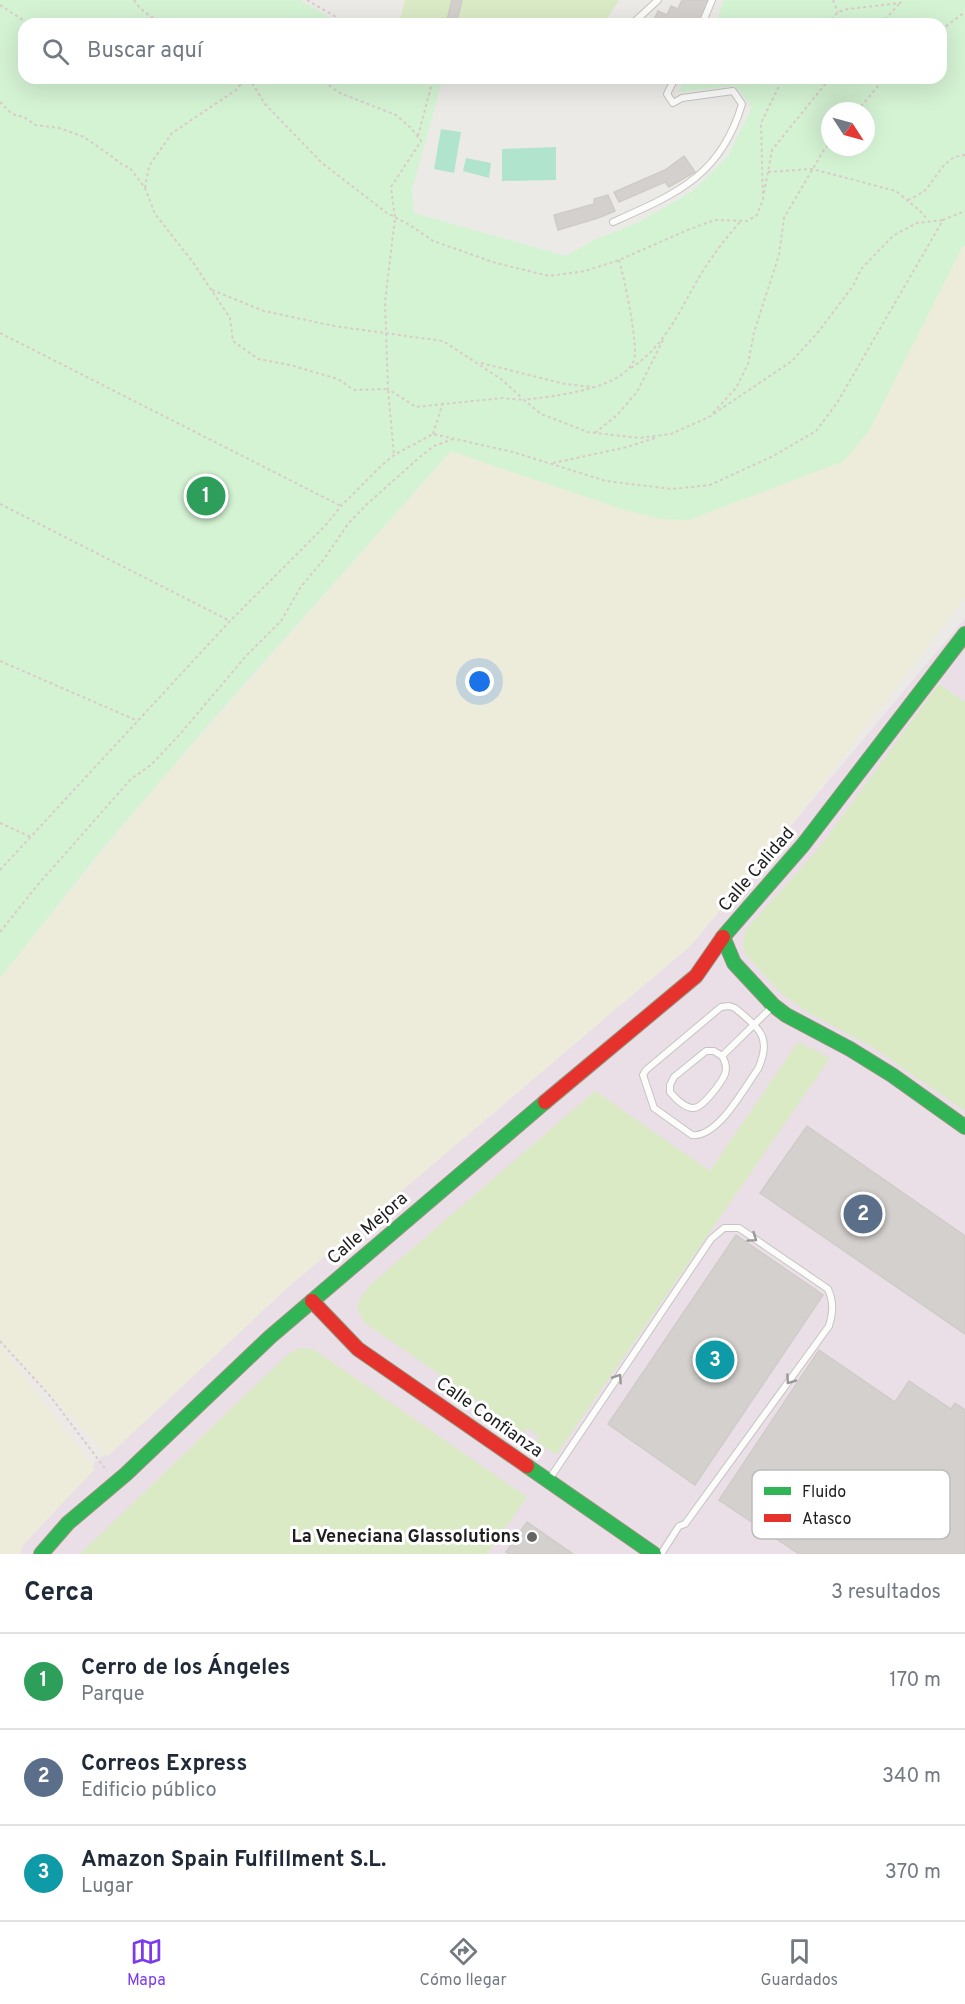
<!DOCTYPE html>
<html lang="es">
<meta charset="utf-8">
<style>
:root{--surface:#fff;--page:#f2f2f3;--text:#1f2937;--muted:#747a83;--line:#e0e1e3;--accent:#7c3aed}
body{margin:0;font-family:Overpass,sans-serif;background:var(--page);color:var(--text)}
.compass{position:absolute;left:821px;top:102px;width:54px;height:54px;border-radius:50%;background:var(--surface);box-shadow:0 6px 24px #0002;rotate:126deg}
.you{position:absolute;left:480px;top:682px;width:21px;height:21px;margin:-15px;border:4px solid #fff;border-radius:50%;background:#1a73e8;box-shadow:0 0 0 9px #1a73e833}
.badge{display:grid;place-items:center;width:39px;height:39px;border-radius:50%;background:var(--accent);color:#fff;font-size:20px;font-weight:700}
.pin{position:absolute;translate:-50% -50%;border:3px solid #fff;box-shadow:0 2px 6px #0006}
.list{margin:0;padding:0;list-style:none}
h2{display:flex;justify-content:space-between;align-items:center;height:78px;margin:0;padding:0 24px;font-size:26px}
h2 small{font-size:20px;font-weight:400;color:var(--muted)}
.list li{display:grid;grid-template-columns:39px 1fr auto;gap:18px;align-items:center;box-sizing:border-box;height:96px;padding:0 24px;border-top:2px solid var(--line)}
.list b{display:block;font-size:22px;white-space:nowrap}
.list p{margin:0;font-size:20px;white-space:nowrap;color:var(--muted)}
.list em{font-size:20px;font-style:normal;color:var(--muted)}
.icon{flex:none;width:33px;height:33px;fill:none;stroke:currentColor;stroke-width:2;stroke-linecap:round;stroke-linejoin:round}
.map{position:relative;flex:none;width:965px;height:1554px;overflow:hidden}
.search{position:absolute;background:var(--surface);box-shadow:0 6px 24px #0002;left:18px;right:18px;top:18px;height:66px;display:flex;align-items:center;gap:15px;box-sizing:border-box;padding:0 21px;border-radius:18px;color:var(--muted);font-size:22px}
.sheet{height:366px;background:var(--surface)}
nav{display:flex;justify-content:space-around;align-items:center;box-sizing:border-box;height:84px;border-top:2px solid var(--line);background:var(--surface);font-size:16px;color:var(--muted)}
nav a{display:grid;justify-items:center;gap:3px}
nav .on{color:var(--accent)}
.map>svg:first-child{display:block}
.industrial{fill:#eadfe6}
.farmland{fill:#edecda}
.grass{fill:#daeac5}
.park{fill:#d4f3d3;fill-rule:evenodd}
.pitch{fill:#b1e4cc}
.building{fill:#d3d0ce;stroke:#cfccc8;stroke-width:1.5}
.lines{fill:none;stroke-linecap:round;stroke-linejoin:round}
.lane-casing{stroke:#c5c4c3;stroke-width:8}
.fast-casing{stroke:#95967e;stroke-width:16}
.jam-casing{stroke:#95967e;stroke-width:16}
.path{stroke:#dacbca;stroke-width:2;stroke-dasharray:3 3;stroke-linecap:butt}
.lane{stroke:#fcfcfb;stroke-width:6}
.fast{stroke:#30b455;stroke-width:14}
.jam{stroke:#e5322d;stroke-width:14}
.oneway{stroke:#989898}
.poi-dot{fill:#666564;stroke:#fff;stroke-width:2}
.labels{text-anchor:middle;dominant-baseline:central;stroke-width:6;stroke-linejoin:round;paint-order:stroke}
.street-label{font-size:18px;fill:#1e1e1e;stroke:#fff}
.poi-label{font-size:18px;font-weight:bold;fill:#1e1e1e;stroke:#fff;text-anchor:end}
.key{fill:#fff;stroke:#bcbcbc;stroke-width:1.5}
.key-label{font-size:16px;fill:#1e1e1e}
</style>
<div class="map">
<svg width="965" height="1554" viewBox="0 0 965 1554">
<rect width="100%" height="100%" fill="#eceae7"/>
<polygon class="industrial" points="965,618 965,1554 13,1554 48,1506 261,1310 690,946"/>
<g class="farmland">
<polygon points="963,245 965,246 965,598 793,822 690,946 285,1290 107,1457 93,1440 0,1340 0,978 147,797 452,451 844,461 869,430"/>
<polygon points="0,1345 95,1469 23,1545 20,1554 0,1554"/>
</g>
<g class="grass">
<polygon points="405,0 619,0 604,24 399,24"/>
<polygon points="939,684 965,702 965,1111 874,1048 809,1013 782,994 747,956 743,948 744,934 750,925 819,848"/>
<polygon points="798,1042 830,1058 556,1455 536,1441 539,1436 528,1428 524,1433 365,1323 357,1309 358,1302 369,1286 595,1091 710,1171"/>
<polygon points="299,1348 313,1349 319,1353 527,1497 487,1554 80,1554 287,1355"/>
</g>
<path class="park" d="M0 0H300L342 24H24V78H443L412 190 414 213 566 256 594 240 639 222 693 191 728 156 752 107 735 86 678 92 686 78H941V24H716L724 0H965V246H963L869 431 844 461 689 520 661 519 621 509 451 451 216 716 104 847 0 978ZM830 111H866V147H830Z"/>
<g class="pitch">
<polygon points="441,129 461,132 454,173 434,169"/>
<polygon points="556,147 556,180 502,181 502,149"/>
<polygon points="466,158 491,163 489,178 463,171"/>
</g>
<g class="building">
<polygon points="452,0 462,0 456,24 446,24"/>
<polygon points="682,0 709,0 699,24 652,24 658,11 667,15 671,6 678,9"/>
<polygon points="684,156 695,172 669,187 665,182 619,202 614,192 665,170"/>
<polygon points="608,195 615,211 598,218 558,230 554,215 594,204 594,199"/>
<polygon points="807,1126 965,1236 965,1334 760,1193"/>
<polygon points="736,1235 823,1295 695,1485 608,1424"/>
<polygon points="819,1350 895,1402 909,1381 951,1409 955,1403 965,1410 965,1554 799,1554 719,1500"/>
<polygon points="527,1522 573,1554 509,1554 506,1552"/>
</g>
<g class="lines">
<defs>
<g id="lane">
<polyline points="632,24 658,0"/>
<polyline points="702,24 712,0"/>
<path d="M613 222C676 194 721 176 742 104L733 91 682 98 673 103 667 94 675 78"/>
<path d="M729 1006 735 1008C758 1028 773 1036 758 1069 744 1088 718 1138 692 1135L654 1108 643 1075 646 1070 721 1007Z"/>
<path d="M722 1056C725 1061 727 1068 725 1074 721 1083 702 1109 693 1108 685 1108 675 1098 670 1092V1085L674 1077 706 1051H714L722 1056 773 1006"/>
<path d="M550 1478 711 1239 724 1228H739L828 1289C834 1303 833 1312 829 1326L685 1524 679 1526 661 1554"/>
</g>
<g id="fast">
<polyline points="723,937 734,963 773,1005 786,1015 850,1049 892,1075 965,1127"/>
<polyline points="723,937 803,845 965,634"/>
<polyline points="527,1466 654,1554"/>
<polyline points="41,1554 68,1523 126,1474 270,1337 545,1102"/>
</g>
<g id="jam">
<polyline points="545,1102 696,976 723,937"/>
<polyline points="312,1301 358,1349 527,1466"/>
</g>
</defs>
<use href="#lane" class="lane-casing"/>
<use href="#fast" class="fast-casing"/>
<use href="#jam" class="jam-casing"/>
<g class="path">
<path d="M134 0C140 11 153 18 164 24"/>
<polyline points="307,0 348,24"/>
<polyline points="833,0 838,12"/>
<polyline points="0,5 29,24"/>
<polyline points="137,24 151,18"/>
<polyline points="827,24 838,12 848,9 900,3 904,0"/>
<polyline points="881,24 899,4"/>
<polyline points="941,30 965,12"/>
<polyline points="249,78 265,104 322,163 387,213 410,225 433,241 496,263 549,276 585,271 619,260 690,229 715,220 747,221 757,215 763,199 761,123 783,78"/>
<polyline points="276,78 324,82 340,93 396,115 411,128 421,141 391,187 395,218 385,302 388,389 416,407 502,398 524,400"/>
<polyline points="0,102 12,114 24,117 35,125 59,128 84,137 110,155 121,164 130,168 145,188 155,214 192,261 230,318 233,341 258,359 290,365 338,379 354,390 388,389 394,455"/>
<polyline points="857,111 885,78"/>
<polyline points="418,136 432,83 430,78"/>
<polyline points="768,172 812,169 896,191 919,210 928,220"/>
<polyline points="145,188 149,166 172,133 236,90 246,78"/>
<polyline points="764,193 772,150 830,78"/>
<path d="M908 200C914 197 923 193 927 188 939 174 945 156 965 155"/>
<path d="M619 260C624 276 639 348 634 360 622 390 552 396 524 400L541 414 588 432 639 438 671 434 709 417 792 361 819 331 853 286 861 269 894 235 917 223 943 220"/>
<polyline points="212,290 264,311 334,326 443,341 501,379 522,398"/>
<polyline points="0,333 341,506"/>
<polyline points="481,363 565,384 593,387"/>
<path d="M631 368C664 347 679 312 698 279 710 259 724 240 740 222"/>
<polyline points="713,413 736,388 748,364 754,332 779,255 784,218 825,148 830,144"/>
<polyline points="595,433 617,415 637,392 663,340"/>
<polyline points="433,434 443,402"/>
<polyline points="553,463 627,447 658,437"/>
<polyline points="0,504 230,621"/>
<polyline points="0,661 138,721"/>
<polyline points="0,823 31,837"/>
<polyline points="0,870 230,621 325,526 341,506 381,466 394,455 433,434 513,452 606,481 672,489 710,485 773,456 816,431 837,403 943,220 965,211"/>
<polyline points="0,932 36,887 130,780 152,764 181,733 246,656 281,621 300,588 324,559 348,524 366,505 421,456 434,446 453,439"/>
<polyline points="0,1341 50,1396 107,1471"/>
</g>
<use href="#lane" class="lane"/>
<use href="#fast" class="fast"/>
<use href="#jam" class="jam"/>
</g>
<defs><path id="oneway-chevron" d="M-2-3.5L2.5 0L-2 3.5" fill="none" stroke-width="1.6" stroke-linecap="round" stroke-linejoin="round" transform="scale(1.5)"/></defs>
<g class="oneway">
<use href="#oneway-chevron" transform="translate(753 1238) rotate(35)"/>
<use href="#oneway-chevron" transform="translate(618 1378) rotate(-56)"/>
<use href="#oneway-chevron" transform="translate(790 1380) rotate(125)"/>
</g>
<circle class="poi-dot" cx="532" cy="1537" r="6"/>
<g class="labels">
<g class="street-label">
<text transform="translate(757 870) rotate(-49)">Calle Calidad</text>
<text transform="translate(368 1229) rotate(-41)">Calle Mejora</text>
<text transform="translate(489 1418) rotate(35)">Calle Confianza</text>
</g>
<g class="poi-label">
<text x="520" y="1537">La Veneciana Glassolutions</text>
</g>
</g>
<rect x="752" y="1470" width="198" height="69" rx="9" class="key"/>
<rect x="764" y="1487" width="27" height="8" fill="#30b455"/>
<rect x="764" y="1514" width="27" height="8" fill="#e5322d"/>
<g class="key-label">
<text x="802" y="1497">Fluido</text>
<text x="802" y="1524">Atasco</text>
</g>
</svg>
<svg class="compass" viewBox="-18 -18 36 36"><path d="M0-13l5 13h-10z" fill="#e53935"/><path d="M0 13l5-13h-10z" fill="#747a83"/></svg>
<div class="you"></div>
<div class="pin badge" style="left:206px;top:496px;background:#2e9e5b">1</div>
<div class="pin badge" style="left:863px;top:1214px;background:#5c6f8a">2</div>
<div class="pin badge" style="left:715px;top:1360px;background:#0f9aa8">3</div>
<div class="search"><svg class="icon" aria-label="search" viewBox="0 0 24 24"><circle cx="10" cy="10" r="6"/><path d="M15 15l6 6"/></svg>Buscar aquí</div>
</div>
<section class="sheet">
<h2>Cerca<small>3 resultados</small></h2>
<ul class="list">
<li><span class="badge" style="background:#2e9e5b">1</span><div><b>Cerro de los Ángeles</b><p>Parque</p></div><em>170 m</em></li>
<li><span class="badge" style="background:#5c6f8a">2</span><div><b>Correos Express</b><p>Edificio público</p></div><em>340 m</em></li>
<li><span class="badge" style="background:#0f9aa8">3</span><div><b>Amazon Spain Fulfillment S.L.</b><p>Lugar</p></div><em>370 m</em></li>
</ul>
</section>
<nav>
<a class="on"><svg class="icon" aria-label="map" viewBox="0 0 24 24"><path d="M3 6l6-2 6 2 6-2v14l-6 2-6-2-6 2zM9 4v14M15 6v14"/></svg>Mapa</a>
<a><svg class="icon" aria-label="directions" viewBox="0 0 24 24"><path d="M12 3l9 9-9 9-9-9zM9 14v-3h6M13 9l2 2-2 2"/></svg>Cómo llegar</a>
<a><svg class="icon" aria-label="saved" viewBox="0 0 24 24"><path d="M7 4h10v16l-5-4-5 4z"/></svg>Guardados</a>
</nav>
